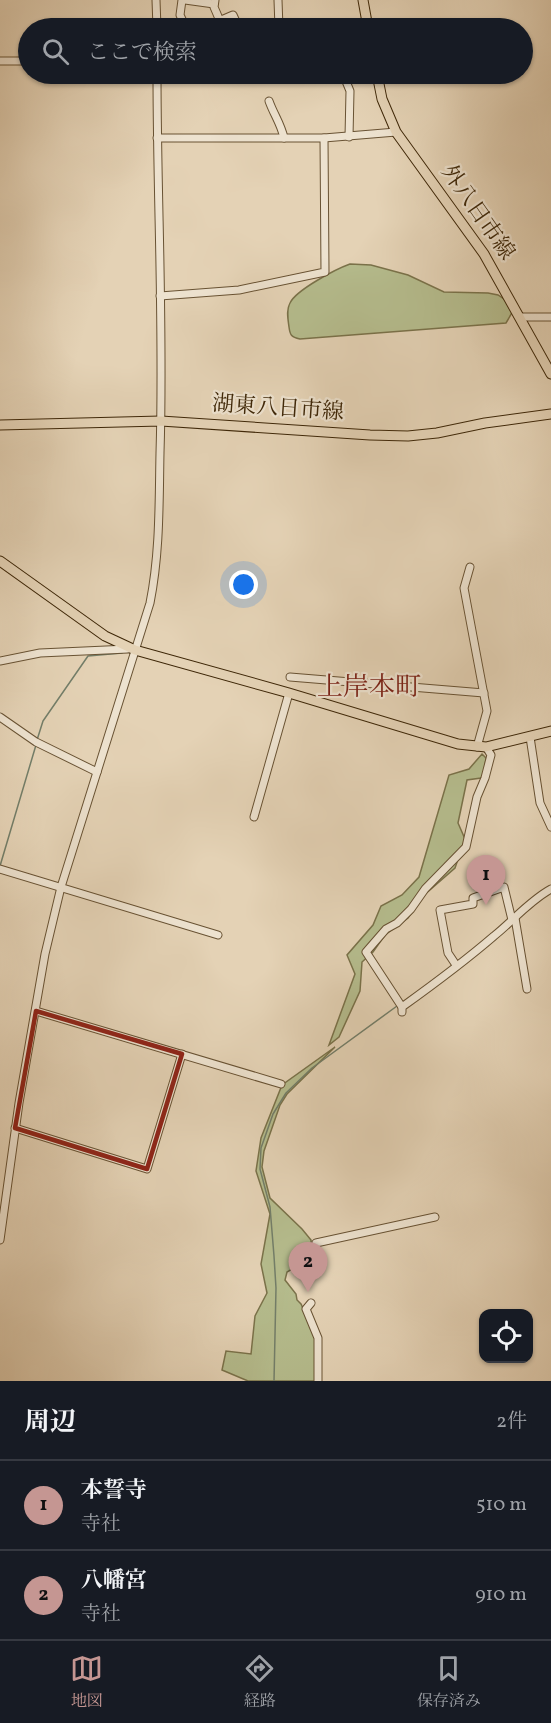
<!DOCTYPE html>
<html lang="ja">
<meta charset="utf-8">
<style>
:root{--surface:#171b24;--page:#20242c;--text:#f1f3f6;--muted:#9ea1a6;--line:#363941;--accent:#c59692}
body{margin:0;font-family:Vollkorn,"Noto Serif JP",serif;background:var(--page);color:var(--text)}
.controls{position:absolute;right:18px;bottom:18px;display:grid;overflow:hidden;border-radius:12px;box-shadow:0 2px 4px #0004}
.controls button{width:54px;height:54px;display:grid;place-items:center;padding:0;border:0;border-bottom:2px solid var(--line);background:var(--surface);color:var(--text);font:30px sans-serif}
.you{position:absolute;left:244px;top:585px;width:21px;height:21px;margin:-15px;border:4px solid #fff;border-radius:50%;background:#1a73e8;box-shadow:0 0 0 9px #1a73e833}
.badge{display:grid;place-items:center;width:39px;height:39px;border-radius:50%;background:var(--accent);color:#111;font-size:20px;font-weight:700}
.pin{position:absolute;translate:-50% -50px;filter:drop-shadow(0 2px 3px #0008)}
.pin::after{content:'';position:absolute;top:32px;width:21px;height:18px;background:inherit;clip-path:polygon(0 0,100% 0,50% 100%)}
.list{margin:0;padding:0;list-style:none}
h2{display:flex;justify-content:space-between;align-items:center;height:78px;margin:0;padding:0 24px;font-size:26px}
h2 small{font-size:20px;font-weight:400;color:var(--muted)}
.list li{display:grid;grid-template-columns:39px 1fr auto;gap:18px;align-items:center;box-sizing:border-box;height:90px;padding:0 24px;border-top:2px solid var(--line)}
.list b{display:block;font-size:22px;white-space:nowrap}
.list p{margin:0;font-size:20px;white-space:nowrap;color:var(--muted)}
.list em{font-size:20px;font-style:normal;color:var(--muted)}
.icon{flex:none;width:33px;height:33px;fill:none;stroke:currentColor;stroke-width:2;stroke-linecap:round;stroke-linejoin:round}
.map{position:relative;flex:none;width:551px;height:1381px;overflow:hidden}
.search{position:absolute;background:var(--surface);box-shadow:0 2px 4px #0004;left:18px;right:18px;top:18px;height:66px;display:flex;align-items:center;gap:15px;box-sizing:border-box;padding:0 21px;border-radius:33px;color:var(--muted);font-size:22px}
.sheet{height:258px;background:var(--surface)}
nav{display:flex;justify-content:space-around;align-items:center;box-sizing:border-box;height:84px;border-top:2px solid var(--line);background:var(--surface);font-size:16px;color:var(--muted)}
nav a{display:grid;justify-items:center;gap:3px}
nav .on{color:var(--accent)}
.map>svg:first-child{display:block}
.green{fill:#b5bc8d;stroke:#7a724a;stroke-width:1.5}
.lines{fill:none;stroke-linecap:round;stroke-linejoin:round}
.stream{stroke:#737e69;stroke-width:1.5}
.minor-casing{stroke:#685233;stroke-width:9}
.major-casing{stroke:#3e2708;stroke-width:11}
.minor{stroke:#ede2cf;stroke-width:7}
.major{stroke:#e4d2b5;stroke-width:9}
.marked{fill:none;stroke:#8f2418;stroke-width:4.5;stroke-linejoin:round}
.labels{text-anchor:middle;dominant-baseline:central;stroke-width:4.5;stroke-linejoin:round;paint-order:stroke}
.street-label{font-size:22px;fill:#3e2708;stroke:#ede2cf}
.quarter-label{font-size:26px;fill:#7a1f14;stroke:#ede2cf}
</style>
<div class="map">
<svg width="551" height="1381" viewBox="0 0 551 1381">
<rect width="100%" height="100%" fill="#e4d2b5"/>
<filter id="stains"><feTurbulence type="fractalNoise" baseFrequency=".00333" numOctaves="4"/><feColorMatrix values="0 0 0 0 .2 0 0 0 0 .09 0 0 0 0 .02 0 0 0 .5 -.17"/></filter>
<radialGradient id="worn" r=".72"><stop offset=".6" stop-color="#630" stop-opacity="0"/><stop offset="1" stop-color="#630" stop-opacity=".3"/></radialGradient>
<g class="green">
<path d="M350 264 371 265 408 275 444 292 488 293 498 295 507 301 513 311 506 323 300 339C291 337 290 335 289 327 288 319 286 310 290 303 296 290 336 269 350 264Z"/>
<polygon points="482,754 486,758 484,774 481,778 467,780 458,823 465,839 455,868 423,896 408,918 385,935 373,952 362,962 360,991 339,1037 329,1045 355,974 347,955 373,925 381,906 402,895 419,877 449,775 469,769"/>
<polygon points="335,1047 287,1094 280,1105 264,1151 262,1167 270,1198 302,1229 311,1240 312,1251 308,1260 287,1272 285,1280 296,1294 297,1300 301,1304 317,1339 316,1381 248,1381 222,1370 226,1351 251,1354 255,1316 267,1293 261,1264 270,1214 256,1171 261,1138 282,1085"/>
</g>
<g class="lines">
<g class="stream">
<polyline points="37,740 43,721 88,656 122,653"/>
<polyline points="0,866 36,745"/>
<polyline points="403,1002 414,994"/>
<polyline points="274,1381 276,1288 274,1256 270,1207 260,1169 261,1148 273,1114 286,1093 312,1068 397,1006"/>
</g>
<defs>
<g id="minor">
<polyline points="156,0 157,28"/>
<polyline points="182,0 180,15 186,28"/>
<polyline points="185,0 214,4"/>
<polyline points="215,0 214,7 223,28"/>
<polyline points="278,0 279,28"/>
<polyline points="219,21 233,15 239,28"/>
<polyline points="265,28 280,28"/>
<polyline points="0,61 28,61"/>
<polyline points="343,74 350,91 349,137"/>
<path d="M269 101C274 115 281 124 284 138"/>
<polyline points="157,138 324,138 396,132"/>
<polyline points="160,296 239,290 325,272 324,138"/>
<polyline points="520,317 551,317"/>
<polyline points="470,567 464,588 487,711 477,747"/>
<polyline points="0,661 40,653 128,649"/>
<polyline points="290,677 484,693"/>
<polyline points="0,717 36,742 97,772"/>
<polyline points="530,737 540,803 551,827"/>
<polyline points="254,817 289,693"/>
<polyline points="0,869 218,935"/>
<polyline points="515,918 527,989"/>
<polyline points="456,965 448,953 440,910 473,904 473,898 504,887 512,920"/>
<polyline points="402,1007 366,952 386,929 397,923 411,909 425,889 466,847 477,797 485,778 491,755 486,747"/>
<polyline points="36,1011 281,1084"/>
<path d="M402 1012V1007C434 984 465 961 494 936 513 921 529 901 551 889"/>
<polyline points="15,1128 147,1169 182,1054"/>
<path d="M0 1240 19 1103 45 954 61 887 150 603C160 553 159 503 160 453 164 326 157 200 157 74"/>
<polyline points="316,1243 435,1217"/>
<polyline points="311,1303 306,1309 318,1338 318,1381"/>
</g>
<g id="major">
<polyline points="363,0 368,28"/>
<polyline points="377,74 382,99 396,132 484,254 551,374"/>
<polyline points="0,425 161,421 370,435 408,436 437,433 485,423 551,414"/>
<polyline points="0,561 105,636 135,650 289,693 458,744 486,747 551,731"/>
</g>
</defs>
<use href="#minor" class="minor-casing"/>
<use href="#major" class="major-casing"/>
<use href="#minor" class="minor"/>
<use href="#major" class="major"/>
</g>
<path class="marked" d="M36 1011 182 1054 147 1169 15 1128Z"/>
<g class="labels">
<g class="street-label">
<text transform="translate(477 213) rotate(55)">外八日市線</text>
<text transform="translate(278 409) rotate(4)">湖東八日市線</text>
</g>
<g class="quarter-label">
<text x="369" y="688">上岸本町</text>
</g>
</g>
<rect width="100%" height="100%" filter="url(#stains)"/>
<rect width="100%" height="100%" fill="url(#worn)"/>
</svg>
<div class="controls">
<button><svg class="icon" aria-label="locate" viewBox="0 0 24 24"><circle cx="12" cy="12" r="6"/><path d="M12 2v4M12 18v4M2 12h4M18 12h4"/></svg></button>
</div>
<div class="you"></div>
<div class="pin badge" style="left:486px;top:905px">1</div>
<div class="pin badge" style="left:308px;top:1292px">2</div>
<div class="search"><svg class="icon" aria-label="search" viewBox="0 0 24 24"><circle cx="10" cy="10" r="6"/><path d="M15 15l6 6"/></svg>ここで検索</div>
</div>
<section class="sheet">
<h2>周辺<small>2件</small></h2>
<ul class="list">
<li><span class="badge">1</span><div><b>本誓寺</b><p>寺社</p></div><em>510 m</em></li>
<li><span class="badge">2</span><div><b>八幡宮</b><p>寺社</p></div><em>910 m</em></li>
</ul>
</section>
<nav>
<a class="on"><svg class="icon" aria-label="map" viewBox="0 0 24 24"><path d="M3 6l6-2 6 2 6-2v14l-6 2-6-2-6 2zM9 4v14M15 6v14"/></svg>地図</a>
<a><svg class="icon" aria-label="directions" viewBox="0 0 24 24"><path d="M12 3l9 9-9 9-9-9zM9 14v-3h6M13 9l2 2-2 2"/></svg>経路</a>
<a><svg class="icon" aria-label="saved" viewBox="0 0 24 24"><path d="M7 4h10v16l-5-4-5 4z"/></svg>保存済み</a>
</nav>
